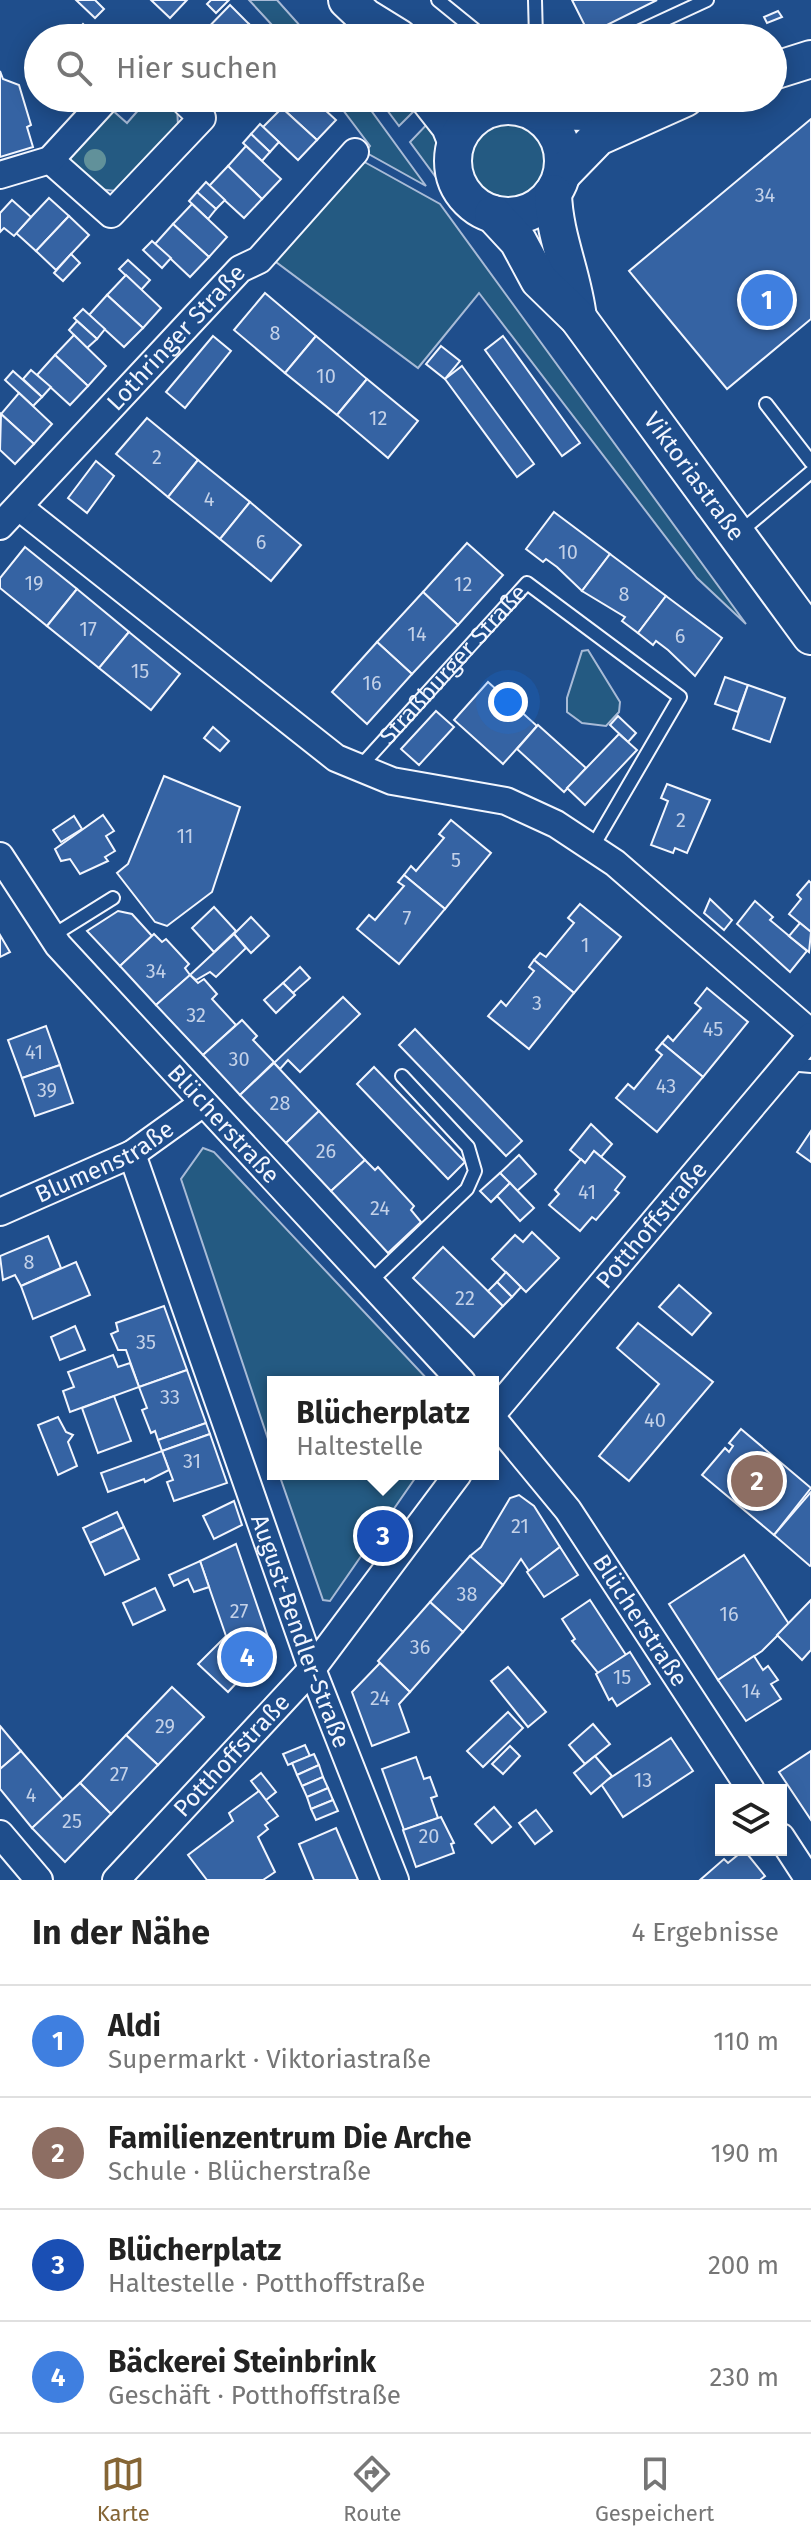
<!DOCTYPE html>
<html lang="de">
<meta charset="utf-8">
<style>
:root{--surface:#fff;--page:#f2f2f2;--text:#222;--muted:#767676;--line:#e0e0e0;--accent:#856535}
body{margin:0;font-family:"Fira Sans",sans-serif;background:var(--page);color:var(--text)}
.controls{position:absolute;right:24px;bottom:24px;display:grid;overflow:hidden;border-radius:0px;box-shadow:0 4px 20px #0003}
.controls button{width:72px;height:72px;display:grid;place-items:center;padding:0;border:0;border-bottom:2px solid var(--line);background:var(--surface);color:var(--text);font:40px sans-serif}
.you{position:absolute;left:508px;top:702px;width:28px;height:28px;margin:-20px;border:6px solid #fff;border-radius:50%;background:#1a73e8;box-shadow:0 0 0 12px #1a73e833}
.badge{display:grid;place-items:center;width:52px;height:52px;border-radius:50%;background:var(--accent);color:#fff;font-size:26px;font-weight:700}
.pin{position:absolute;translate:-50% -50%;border:4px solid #fff;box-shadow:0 2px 8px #0006}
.popup{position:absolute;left:267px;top:1376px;width:232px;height:104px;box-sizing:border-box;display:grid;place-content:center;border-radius:0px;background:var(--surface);filter:drop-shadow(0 2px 6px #0005);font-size:26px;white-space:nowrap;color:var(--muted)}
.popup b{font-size:30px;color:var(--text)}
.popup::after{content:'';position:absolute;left:50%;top:100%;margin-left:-16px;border:16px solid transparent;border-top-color:var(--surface)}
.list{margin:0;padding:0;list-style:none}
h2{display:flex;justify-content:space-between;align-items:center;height:104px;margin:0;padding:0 32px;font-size:34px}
h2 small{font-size:26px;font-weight:400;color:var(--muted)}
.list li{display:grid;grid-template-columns:52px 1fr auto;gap:24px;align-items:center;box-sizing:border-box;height:112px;padding:0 32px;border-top:2px solid var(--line)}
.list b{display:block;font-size:30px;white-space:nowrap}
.list p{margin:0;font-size:26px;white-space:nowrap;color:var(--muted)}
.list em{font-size:26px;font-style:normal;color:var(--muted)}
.icon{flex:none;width:44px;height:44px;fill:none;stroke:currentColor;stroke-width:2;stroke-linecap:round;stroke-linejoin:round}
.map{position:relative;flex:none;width:811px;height:1880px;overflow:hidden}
.search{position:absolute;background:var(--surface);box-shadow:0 4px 20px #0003;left:24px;right:24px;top:24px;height:88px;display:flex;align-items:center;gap:20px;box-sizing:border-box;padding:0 28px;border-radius:44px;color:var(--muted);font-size:30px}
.sheet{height:552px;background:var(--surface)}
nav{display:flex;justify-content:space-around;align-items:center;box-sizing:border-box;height:112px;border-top:2px solid var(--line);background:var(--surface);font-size:22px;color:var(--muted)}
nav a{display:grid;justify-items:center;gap:4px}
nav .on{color:var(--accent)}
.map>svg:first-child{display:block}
.green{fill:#245a82;stroke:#a8bbd7;stroke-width:2}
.building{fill:#3563a3;stroke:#f2f6ff;stroke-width:2}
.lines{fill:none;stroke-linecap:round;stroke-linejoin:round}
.lane-casing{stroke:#f2f6ff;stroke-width:16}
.street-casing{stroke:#f2f6ff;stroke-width:30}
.secondary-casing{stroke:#f2f6ff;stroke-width:40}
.lane{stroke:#1f4e8c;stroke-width:12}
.street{stroke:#1f4e8c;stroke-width:26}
.secondary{stroke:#1f4e8c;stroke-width:36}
.tree{fill:#61919a}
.labels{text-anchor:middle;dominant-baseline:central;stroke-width:6;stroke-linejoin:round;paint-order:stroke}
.number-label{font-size:20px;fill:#c3d1e8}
.street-label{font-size:24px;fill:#f2f6ff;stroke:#1f4e8c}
</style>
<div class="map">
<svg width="811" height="1880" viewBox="0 0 811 1880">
<rect width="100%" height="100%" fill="#1f4e8c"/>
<g class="green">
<polygon points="249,0 277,0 311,38 284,38"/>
<polygon points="131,98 168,98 177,107 178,125 116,191 98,189 66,161 111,109 127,123 141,107"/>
<polygon points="334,98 362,98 426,186 365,152 370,146"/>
<polygon points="378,98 414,98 421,104 399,126"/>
<path d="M432 119C438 142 437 164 443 187L410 142Z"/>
<circle cx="507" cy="161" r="38"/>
<polygon points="359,159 440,204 746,624 697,578 479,293 418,368 272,259"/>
<polygon points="588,650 620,702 619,712 606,726 582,723 567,712 567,698 582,651"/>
<polygon points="203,1148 214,1152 430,1382 273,1382 273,1454 181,1179"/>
<polygon points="279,1474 418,1474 330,1601 323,1600"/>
</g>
<g class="building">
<polygon points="76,0 95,0 104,9 95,18"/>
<polygon points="151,0 187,0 170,18"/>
<polygon points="211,0 229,0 216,13 207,4"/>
<polygon points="572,0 657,0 589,34"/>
<polygon points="230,5 249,24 236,38 198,38"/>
<polygon points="778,11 782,17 767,23 764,17"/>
<polygon points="83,24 97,38 70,38"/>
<polygon points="249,24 264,38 236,38"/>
<polygon points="0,71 3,79 19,85 31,125 27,127 33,147 0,157"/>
<polygon points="291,98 312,98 336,120 317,140 282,108"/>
<polygon points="282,108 317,140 298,160 263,127"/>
<polygon points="811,119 811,319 727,389 629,271"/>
<polygon points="260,124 279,142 270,152 251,134"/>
<polygon points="251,134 270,152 262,161 243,143"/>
<polygon points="246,146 281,179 262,199 228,166"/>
<polygon points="228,166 262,199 244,218 209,186"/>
<polygon points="206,182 225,200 216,209 197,192"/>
<polygon points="197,192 216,209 208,219 189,201"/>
<polygon points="49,198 69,216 36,251 16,233"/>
<polygon points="12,200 31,217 14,236 4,228 0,232 0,213"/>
<polygon points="192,204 227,237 209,257 173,224"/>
<polygon points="69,216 89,235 56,270 36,251"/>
<polygon points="173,224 209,257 190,277 155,244"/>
<polygon points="152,241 171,258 162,268 143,250"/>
<polygon points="71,254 80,263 63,281 54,273"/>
<polygon points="128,260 150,280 141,290 119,269"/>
<polygon points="126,275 161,308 143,328 107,295"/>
<polygon points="265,293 316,336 285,373 234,330"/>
<polygon points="107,295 143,328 124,347 89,315"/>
<polygon points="83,309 105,329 97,339 74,318"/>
<polygon points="77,321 97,339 87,348 69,330"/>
<polygon points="74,335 106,366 88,386 55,355"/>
<polygon points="213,336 231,351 185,408 166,392"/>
<polygon points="316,336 367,379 337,415 285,373"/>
<polygon points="503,336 580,443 562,456 485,350"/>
<polygon points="441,346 460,361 445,379 426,364"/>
<polygon points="55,355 88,386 70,405 37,375"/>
<polygon points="462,366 534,464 517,477 445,379"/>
<polygon points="31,370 51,387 42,397 23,379"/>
<polygon points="13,371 42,397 33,406 5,380"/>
<polygon points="367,379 418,421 388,458 337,415"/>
<polygon points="19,393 52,424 34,444 1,414"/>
<polygon points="1,414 34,444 15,464 0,450"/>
<polygon points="147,418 198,460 168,497 116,454"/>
<polygon points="198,460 250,502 220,539 168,497"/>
<polygon points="96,461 114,476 87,513 68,498"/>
<polygon points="250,502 301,545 271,581 220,539"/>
<polygon points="554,512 610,554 582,591 557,567 546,559 543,562 526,549"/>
<polygon points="467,543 503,575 458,625 423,592"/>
<polygon points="25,547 77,589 47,626 0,588 0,578"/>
<polygon points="610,554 666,596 638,633 622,621 625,617 582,591"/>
<polygon points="77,589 129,632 99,668 47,626"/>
<polygon points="423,592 458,625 412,674 377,642"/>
<polygon points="666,596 722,638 695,676 668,650 656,641 653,645 638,633"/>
<polygon points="129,632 180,674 151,710 99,668"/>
<polygon points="377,642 412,674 367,724 332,692"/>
<polygon points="725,677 748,685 738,712 715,704"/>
<polygon points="488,682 537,726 503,764 454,720"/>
<polygon points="748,685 785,698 770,742 733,729"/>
<polygon points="436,711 454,727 419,765 401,749"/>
<polygon points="618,716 636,733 628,742 610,725"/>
<polygon points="538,725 586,768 564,792 517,749"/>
<polygon points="213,727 229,741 220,751 204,738"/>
<polygon points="619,734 637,750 585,805 567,788"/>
<polygon points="164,776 240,807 212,892 167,926 155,922 117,873 128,864"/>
<polygon points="667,784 710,800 687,853 675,848 673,853 651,845 668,801 661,798"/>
<polygon points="103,815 114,831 106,836 115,851 105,857 108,861 80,874 70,859 61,861 55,849"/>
<polygon points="74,816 82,829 61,842 53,830"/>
<polygon points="451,820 491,853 445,909 404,875 411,866 416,871 444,838 439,834"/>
<polygon points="404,875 445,909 399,964 357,929 369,915 375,920 404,886 398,882"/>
<polygon points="809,881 811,883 811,932 789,914 801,899 797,895"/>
<polygon points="710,899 732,920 724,930 704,913"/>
<polygon points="755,901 773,917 770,920 807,951 790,972 737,924"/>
<polygon points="580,904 621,937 574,993 534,960 540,953 546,957 574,923 568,918"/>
<polygon points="214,907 236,931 214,952 192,928"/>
<polygon points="118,911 132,914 152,936 120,966 87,931"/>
<polygon points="251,917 269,936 251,953 234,934"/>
<polygon points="800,923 811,932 809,952 789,936"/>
<polygon points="154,934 162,942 166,939 189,964 185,968 190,975 156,1005 120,966"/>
<polygon points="234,934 246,948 216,977 210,972 196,980 190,975"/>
<polygon points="0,935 10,952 0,957"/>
<polygon points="534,960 574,993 529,1049 488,1016 501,1001 506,1006 534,971 529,967"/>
<polygon points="300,967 310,978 293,993 283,983"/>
<polygon points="190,975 198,983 204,979 217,994 212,999 236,1025 203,1055 156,1005"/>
<polygon points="283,983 295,995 276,1013 264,1000"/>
<polygon points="707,988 748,1022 703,1077 662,1043 668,1036 673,1041 701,1008 695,1003"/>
<polygon points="343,997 360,1014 300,1072 288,1060 280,1069 274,1063"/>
<polygon points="242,1020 257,1036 253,1040 274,1062 240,1095 203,1055"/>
<polygon points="46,1026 60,1065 22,1078 8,1040"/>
<polygon points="415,1029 522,1141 506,1156 399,1045"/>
<polygon points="662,1043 703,1077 657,1132 616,1098 628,1084 634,1089 662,1055 656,1050"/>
<polygon points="274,1063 319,1111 286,1143 240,1095"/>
<polygon points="60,1065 73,1103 35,1116 22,1078"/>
<polygon points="374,1067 465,1162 448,1179 357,1084"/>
<polygon points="319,1111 365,1160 331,1191 286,1143"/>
<polygon points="591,1124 612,1144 601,1157 594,1151 585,1163 570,1150"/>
<polygon points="811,1131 811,1162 797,1152"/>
<polygon points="594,1151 625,1177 615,1190 619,1193 596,1220 592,1217 580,1231 549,1205 559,1194 555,1190 581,1159 585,1163"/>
<polygon points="519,1155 536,1174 517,1191 500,1173"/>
<polygon points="365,1160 375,1170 378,1167 414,1206 411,1210 421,1222 388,1253 331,1191"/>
<polygon points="500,1173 510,1183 491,1202 480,1191"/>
<polygon points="510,1183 534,1208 520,1221 497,1196"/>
<polygon points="532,1232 559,1258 526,1292 492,1259 515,1235 523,1242"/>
<polygon points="48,1236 61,1268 21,1286 15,1275 3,1280 0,1256"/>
<polygon points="443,1247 503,1306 474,1337 413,1278"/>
<polygon points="76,1262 90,1295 33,1319 21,1286"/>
<polygon points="506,1272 521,1287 512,1297 497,1282"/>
<polygon points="497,1282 512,1297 503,1306 488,1291"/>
<polygon points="679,1285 711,1313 692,1335 659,1307"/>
<polygon points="164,1306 187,1370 139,1387 126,1350 118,1350 111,1334 118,1331 116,1323"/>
<polygon points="638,1323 713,1382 629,1481 599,1456 659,1384 617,1348"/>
<polygon points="75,1326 85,1350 60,1360 51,1337"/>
<polygon points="113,1355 118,1367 130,1363 139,1387 70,1412 63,1391 74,1387 68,1372"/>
<polygon points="187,1370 206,1423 158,1440 155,1431 151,1433 142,1410 147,1408 139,1387"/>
<polygon points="114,1396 131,1441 98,1453 82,1408"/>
<polygon points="58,1417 66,1432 73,1435 68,1442 77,1466 58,1475 38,1425"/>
<polygon points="206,1423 210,1434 162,1451 158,1440"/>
<polygon points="741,1429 811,1488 774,1535 702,1475 725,1448 729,1452 733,1446 729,1443"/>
<polygon points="210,1434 227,1483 174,1501 167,1482 173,1480 162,1451"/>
<polygon points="162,1451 169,1470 145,1482 144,1479 108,1492 101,1473"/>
<polygon points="811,1492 811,1565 810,1566 774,1535"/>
<polygon points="519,1495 534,1506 560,1547 529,1571 521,1559 503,1585 470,1556 481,1547 510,1498"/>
<polygon points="234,1501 242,1525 214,1539 203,1516"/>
<polygon points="117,1512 124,1527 90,1543 83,1528"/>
<polygon points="124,1527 139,1559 105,1575 90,1543"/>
<polygon points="369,1536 375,1541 366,1554 359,1549"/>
<polygon points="236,1544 271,1646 226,1636 200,1561"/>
<polygon points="560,1547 578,1575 544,1597 527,1572"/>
<polygon points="744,1555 789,1624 762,1651 718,1680 669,1604"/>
<polygon points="470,1556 503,1585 463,1632 430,1602"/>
<polygon points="200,1561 209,1587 194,1592 188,1579 174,1586 169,1575"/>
<polygon points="155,1588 165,1610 133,1625 123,1603"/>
<polygon points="590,1600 626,1655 598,1673 572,1641 575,1639 562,1619"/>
<polygon points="811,1600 811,1650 802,1660 777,1635"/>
<polygon points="430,1602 463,1632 410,1692 378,1661"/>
<polygon points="226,1636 271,1646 228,1692 198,1664"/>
<polygon points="630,1652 650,1684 617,1706 612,1698 609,1700 596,1674"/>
<polygon points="754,1656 763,1670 768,1666 778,1680 771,1684 781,1699 746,1721 718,1680"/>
<polygon points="380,1663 410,1692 399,1704 409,1732 372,1746 352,1692"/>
<polygon points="508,1667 546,1712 528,1727 491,1681"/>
<polygon points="172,1687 204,1717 158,1765 126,1735"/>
<polygon points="508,1712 523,1728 483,1767 467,1751"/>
<polygon points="593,1724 610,1744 585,1764 569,1745"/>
<polygon points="0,1726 21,1751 0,1769"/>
<polygon points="126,1735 158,1765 111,1814 80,1783"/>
<polygon points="671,1738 693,1771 623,1817 601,1784"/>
<polygon points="305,1745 310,1756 288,1765 283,1754"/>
<polygon points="510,1746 520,1756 503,1774 492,1764"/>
<polygon points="21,1751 64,1801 32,1828 0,1789 0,1769"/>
<polygon points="811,1751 811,1820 779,1772"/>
<polygon points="314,1754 319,1765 297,1775 292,1763"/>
<polygon points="595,1756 612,1776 591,1794 574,1773"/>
<polygon points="416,1757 424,1779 430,1777 437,1796 431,1798 438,1818 404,1830 382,1769"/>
<polygon points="319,1765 323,1777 302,1786 297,1775"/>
<polygon points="261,1773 276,1792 266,1800 251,1781"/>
<polygon points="323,1777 328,1788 307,1797 302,1786"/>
<polygon points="80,1783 111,1814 65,1862 32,1828"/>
<polygon points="328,1788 333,1800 311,1809 307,1797"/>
<polygon points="259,1791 278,1816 265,1825 268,1829 258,1837 275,1872 263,1880 207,1880 188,1855 233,1821 229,1813"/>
<polygon points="333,1800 338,1811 316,1820 311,1809"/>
<polygon points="494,1807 511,1827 492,1843 475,1824"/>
<polygon points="536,1810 552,1831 535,1844 519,1823"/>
<polygon points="441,1817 454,1843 451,1844 454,1853 416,1867 403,1830"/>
<polygon points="336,1828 358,1880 314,1880 299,1844"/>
<polygon points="744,1850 765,1876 760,1880 700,1880 724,1859 728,1863"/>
</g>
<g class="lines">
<defs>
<g id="lane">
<polyline points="438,0 481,35 542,38"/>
<polyline points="535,0 536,38"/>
<polyline points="625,38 707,0"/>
<polyline points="766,404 811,462"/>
<polyline points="740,532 811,472"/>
<path id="s1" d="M359 768 527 583 680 697 592 848"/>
<polyline points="52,936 113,898"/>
<polyline points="788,1064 811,1066"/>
<polyline points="371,1281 467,1189 475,1171 468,1147 402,1076"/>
</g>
<g id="street">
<polyline points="50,160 111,214 202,118 181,98"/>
<polyline points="0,175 50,160 107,98"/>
<polyline points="19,507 336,758 392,781 506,801 556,824 615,863 811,1033"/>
<path id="s2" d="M0 526 240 269 259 260 355 152"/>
<path id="s3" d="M0 856 58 945 462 1382"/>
<path id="s4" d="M132 1154 312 1669 395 1880"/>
<path id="s5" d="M0 1212 132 1154 203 1103"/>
<path id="s6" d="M493 1413 811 1036"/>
<path id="s7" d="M493 1419 568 1510 751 1790"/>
<polyline points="0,1834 39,1880"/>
<polyline points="781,1837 809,1880"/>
<path id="s8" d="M116 1880 312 1669 458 1474"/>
</g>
<g id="secondary">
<polyline points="347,0 365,17 399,38"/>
<polyline points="773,71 811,59"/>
<polyline points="428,98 450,126 456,141"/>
<circle cx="508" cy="161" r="55"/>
<polyline points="535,111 588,112 643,106"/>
<polyline points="562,174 598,137 685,98"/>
<path d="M553 193C554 237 573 274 578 318"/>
<path id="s9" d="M493 214 518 241 539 280 578 318 811 636"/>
</g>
</defs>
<use href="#lane" class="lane-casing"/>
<use href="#street" class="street-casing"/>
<use href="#secondary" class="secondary-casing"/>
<use href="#lane" class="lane"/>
<use href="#street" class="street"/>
<use href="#secondary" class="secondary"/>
</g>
<circle class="tree" cx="95" cy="160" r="11"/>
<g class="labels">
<g class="number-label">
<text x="765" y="195">34</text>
<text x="275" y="333">8</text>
<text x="326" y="376">10</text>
<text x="378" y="418">12</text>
<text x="157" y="457">2</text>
<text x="209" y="499">4</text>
<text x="261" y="542">6</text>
<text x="568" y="552">10</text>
<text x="34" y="583">19</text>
<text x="463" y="584">12</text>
<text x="624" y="594">8</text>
<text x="88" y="629">17</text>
<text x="417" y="634">14</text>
<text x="680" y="636">6</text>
<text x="140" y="671">15</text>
<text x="372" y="683">16</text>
<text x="681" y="820">2</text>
<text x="185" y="836">11</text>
<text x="456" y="860">5</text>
<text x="407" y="918">7</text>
<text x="585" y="945">1</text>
<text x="156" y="971">34</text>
<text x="537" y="1003">3</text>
<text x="196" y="1015">32</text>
<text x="713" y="1029">45</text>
<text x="34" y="1052">41</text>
<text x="239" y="1059">30</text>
<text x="666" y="1086">43</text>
<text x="47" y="1090">39</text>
<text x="280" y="1103">28</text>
<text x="326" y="1151">26</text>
<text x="587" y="1192">41</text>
<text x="380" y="1208">24</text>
<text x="29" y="1262">8</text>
<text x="465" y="1298">22</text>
<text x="146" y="1342">35</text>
<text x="170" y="1397">33</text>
<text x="655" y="1420">40</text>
<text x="192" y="1461">31</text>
<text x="520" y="1526">21</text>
<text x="467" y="1594">38</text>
<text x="239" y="1611">27</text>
<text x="729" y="1614">16</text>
<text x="420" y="1647">36</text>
<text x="622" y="1677">15</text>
<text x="751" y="1691">14</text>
<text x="380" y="1698">24</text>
<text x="165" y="1726">29</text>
<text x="119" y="1774">27</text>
<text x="643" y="1780">13</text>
<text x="31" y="1795">4</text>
<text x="72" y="1821">25</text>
<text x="429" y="1836">20</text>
</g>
<g class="street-label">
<text stroke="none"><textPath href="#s2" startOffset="258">Lothringer Straße</textPath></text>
<text stroke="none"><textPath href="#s9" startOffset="332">Viktoriastraße</textPath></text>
<text stroke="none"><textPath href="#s1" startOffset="140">Straßburger Straße</textPath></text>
<text stroke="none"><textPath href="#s3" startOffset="350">Blücherstraße</textPath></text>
<text stroke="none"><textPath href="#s5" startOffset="116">Blumenstraße</textPath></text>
<text stroke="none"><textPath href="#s6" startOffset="246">Potthoffstraße</textPath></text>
<text stroke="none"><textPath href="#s7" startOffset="250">Blücherstraße</textPath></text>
<text stroke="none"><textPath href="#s4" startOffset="506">August-Bendler-Straße</textPath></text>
<text stroke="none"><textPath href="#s8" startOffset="170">Potthoffstraße</textPath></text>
</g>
</g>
</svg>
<div class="controls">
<button><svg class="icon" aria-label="layers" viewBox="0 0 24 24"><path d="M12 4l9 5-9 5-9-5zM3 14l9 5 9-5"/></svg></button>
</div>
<div class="you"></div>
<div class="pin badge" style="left:767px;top:300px;background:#3f7fe0">1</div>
<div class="pin badge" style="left:757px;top:1481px;background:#8d6e63">2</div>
<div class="pin badge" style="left:383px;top:1536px;background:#1a4fb4">3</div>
<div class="popup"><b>Blücherplatz</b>Haltestelle</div>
<div class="pin badge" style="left:247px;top:1657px;background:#3f7fe0">4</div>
<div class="search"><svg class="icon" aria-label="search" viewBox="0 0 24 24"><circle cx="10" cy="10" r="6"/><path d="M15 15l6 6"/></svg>Hier suchen</div>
</div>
<section class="sheet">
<h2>In der Nähe<small>4 Ergebnisse</small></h2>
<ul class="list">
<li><span class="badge" style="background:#3f7fe0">1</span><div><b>Aldi</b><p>Supermarkt · Viktoriastraße</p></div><em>110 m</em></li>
<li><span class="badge" style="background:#8d6e63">2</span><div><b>Familienzentrum Die Arche</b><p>Schule · Blücherstraße</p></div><em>190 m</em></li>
<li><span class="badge" style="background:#1a4fb4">3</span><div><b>Blücherplatz</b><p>Haltestelle · Potthoffstraße</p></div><em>200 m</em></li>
<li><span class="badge" style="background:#3f7fe0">4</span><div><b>Bäckerei Steinbrink</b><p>Geschäft · Potthoffstraße</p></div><em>230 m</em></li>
</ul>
</section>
<nav>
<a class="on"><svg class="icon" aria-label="map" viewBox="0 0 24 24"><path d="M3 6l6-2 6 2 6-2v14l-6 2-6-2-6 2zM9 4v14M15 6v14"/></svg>Karte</a>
<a><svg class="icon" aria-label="directions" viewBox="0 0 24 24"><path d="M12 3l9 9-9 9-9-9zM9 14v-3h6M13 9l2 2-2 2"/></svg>Route</a>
<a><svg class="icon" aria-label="saved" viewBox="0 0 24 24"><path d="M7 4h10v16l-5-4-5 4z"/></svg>Gespeichert</a>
</nav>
